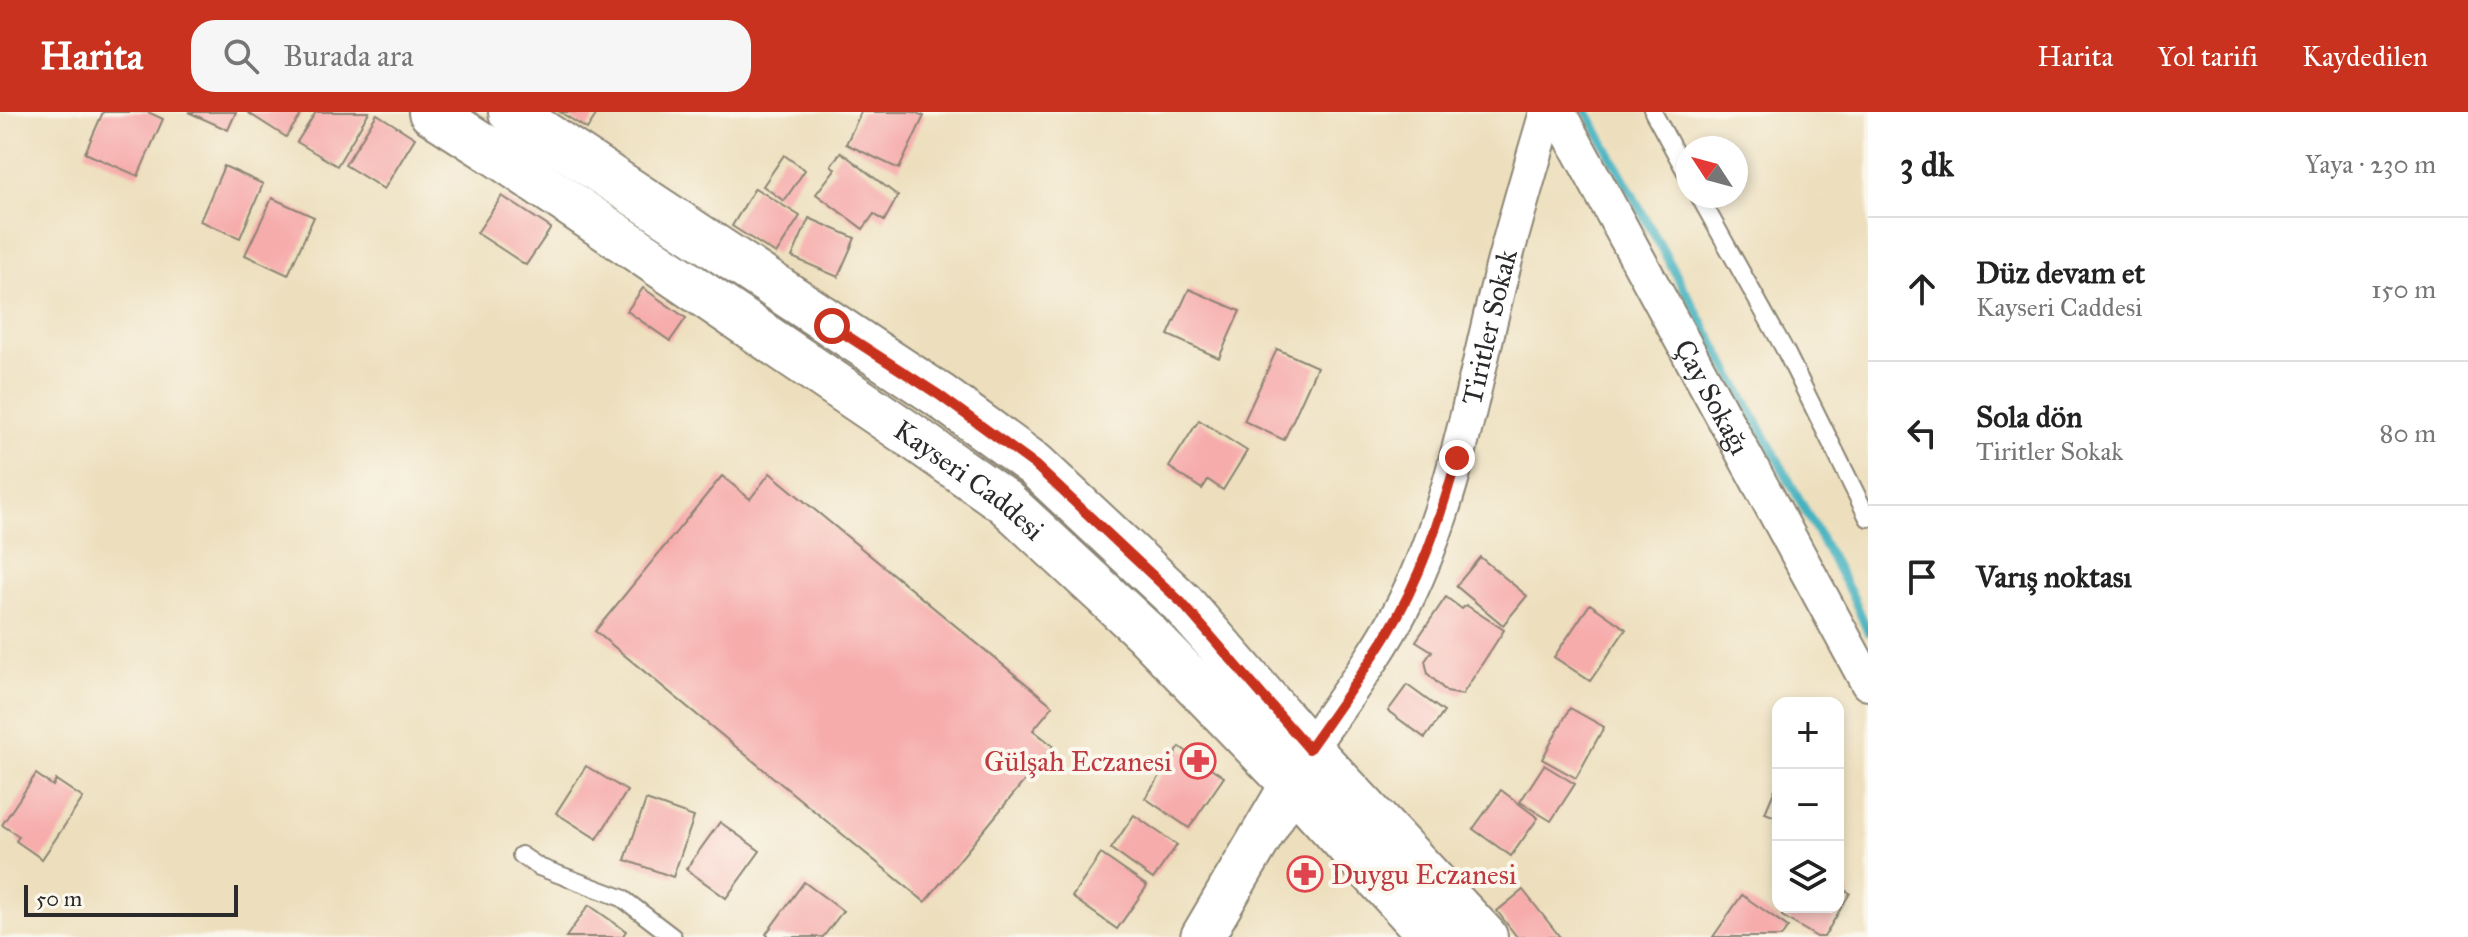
<!DOCTYPE html>
<html lang="tr">
<meta charset="utf-8">
<style>
:root{--surface:#fff;--page:#f6f6f6;--text:#222;--muted:#767676;--line:#e0e0e0;--accent:#c8321e}
body{margin:0;font-family:"IM FELL Great Primer",serif;background:var(--page);color:var(--text)}
.controls{position:absolute;right:24px;bottom:24px;display:grid;overflow:hidden;border-radius:16px;box-shadow:0 4px 12px #0003}
.controls button{width:72px;height:72px;display:grid;place-items:center;padding:0;border:0;border-bottom:2px solid var(--line);background:var(--surface);color:var(--text);font:40px sans-serif}
.compass{position:absolute;left:1676px;top:24px;width:72px;height:72px;border-radius:50%;background:var(--surface);box-shadow:0 4px 12px #0003;rotate:306deg}
.scale{position:absolute;left:24px;bottom:20px;width:214px;box-sizing:border-box;padding-left:8px;border:4px solid #2b2b2b;border-top:0;font-size:22px;line-height:28px;white-space:nowrap;color:#2b2b2b;-webkit-text-stroke:6px #fbf7ec;paint-order:stroke}
.stop{position:absolute;width:24px;height:24px;margin:-18px;border:6px solid #c8321e;border-radius:50%;background:#fff}
.stop.end{background:#c8321e;border-color:#fff;box-shadow:0 2px 8px #0008}
.list{margin:0;padding:0;list-style:none}
h2{display:flex;justify-content:space-between;align-items:center;height:104px;margin:0;padding:0 32px;font-size:34px}
h2 small{font-size:26px;font-weight:400;color:var(--muted)}
.list li{display:grid;grid-template-columns:52px 1fr auto;gap:24px;align-items:center;box-sizing:border-box;height:144px;padding:0 32px;border-top:2px solid var(--line)}
.list b{display:block;font-size:30px;white-space:nowrap}
.list p{margin:0;font-size:26px;white-space:nowrap;color:var(--muted)}
.list em{font-size:26px;font-style:normal;color:var(--muted)}
.icon{flex:none;width:44px;height:44px;fill:none;stroke:currentColor;stroke-width:2;stroke-linecap:round;stroke-linejoin:round}
.map{position:relative;flex:none;width:1868px;height:825px;overflow:hidden}
header{display:flex;align-items:center;gap:48px;box-sizing:border-box;height:112px;padding:0 40px;background:var(--accent);color:#fff}
header strong{font-size:38px}
nav{display:flex;gap:44px;margin-inline-start:auto;font-size:28px}
.search{width:560px;height:72px;background:var(--page);display:flex;align-items:center;gap:20px;box-sizing:border-box;padding:0 28px;border-radius:24px;color:var(--muted);font-size:30px}
main{display:flex}
aside{flex:1;background:var(--surface)}
.map>svg:first-child{display:block}
.lines{fill:none;stroke-linecap:round;stroke-linejoin:round}
.stream{stroke:#44b2c0;stroke-width:9}
.building{fill:#f6acab}
.service-casing{stroke:#8c8574;stroke-width:20}
.minor-casing{stroke:#8c8574;stroke-width:38}
.tertiary-casing{stroke:#8c8574;stroke-width:46}
.secondary-casing{stroke:#8c8574;stroke-width:48}
.service{stroke:#fff;stroke-width:16}
.minor{stroke:#fff;stroke-width:34}
.tertiary{stroke:#fff;stroke-width:42}
.secondary{stroke:#fff;stroke-width:44}
.route{stroke:#c8321e;stroke-width:10}
.labels{text-anchor:middle;dominant-baseline:central;stroke-width:8;stroke-linejoin:round;paint-order:stroke}
.street-label{font-size:28px;fill:#2b2b2b;stroke:#fbf7ec}
.health-label{font-size:28px;fill:#be3a42;stroke:#fbf7ec;text-anchor:end}
</style>
<header>
<strong>Harita</strong>
<div class="search"><svg class="icon" aria-label="search" viewBox="0 0 24 24"><circle cx="10" cy="10" r="6"/><path d="M15 15l6 6"/></svg>Burada ara</div>
<nav><a>Harita</a><a>Yol tarifi</a><a>Kaydedilen</a></nav>
</header>
<main>
<div class="map">
<svg width="1868" height="825" viewBox="0 0 1868 825">
<rect width="100%" height="100%" fill="#fbf7ec"/>
<filter id="ink" filterUnits="userSpaceOnUse"><feTurbulence type="fractalNoise" baseFrequency=".0125" numOctaves="2"/><feDisplacementMap in="SourceGraphic" scale="16" xChannelSelector="R" yChannelSelector="G"/><feConvolveMatrix kernelMatrix="1 2 1 2 8 2 1 2 1" color-interpolation-filters="sRGB"/></filter>
<filter id="wash" filterUnits="userSpaceOnUse"><feTurbulence type="fractalNoise" baseFrequency=".006" numOctaves="4" result="noise"/><feDisplacementMap in="SourceGraphic" scale="32" xChannelSelector="R" yChannelSelector="G"/><feGaussianBlur stdDeviation="1.8" result="paint"/><feColorMatrix in="noise" values="0 0 0 0 0 0 0 0 0 0 0 0 0 0 0 0 0 1.4 0 .05"/><feComposite in="paint" operator="in"/></filter>
<g filter="url(#wash)">
<rect width="100%" height="100%" fill="#eddfbd"/>
<g class="lines">
<polyline class="stream" points="1587,0 1854,487 1868,520"/>
</g>
<g id="blocks">
<g class="building">
<polygon points="103,0 148,0 163,7 138,64 85,41"/>
<polygon points="188,0 236,0 228,18"/>
<polygon points="247,0 303,0 286,25"/>
<polygon points="316,0 369,0 337,54 297,30"/>
<polygon points="560,0 598,0 587,17"/>
<polygon points="861,0 914,0 924,4 899,57 846,32"/>
<polygon points="377,2 415,26 384,77 345,53"/>
<polygon points="841,40 898,84 884,109 874,102 863,117 816,82 835,57 831,53"/>
<polygon points="784,43 805,58 784,89 763,74"/>
<polygon points="224,54 263,72 240,126 200,109"/>
<polygon points="755,76 800,104 776,142 732,114"/>
<polygon points="502,84 551,116 526,153 477,121"/>
<polygon points="272,86 314,105 288,163 245,143"/>
<polygon points="809,106 855,126 838,165 792,145"/>
<polygon points="643,176 686,206 670,229 627,199"/>
<polygon points="1189,177 1240,199 1219,246 1168,223"/>
<polygon points="1277,237 1317,255 1284,328 1244,309"/>
<polygon points="1199,308 1247,339 1223,378 1208,368 1202,377 1169,355"/>
<polygon points="770,361 1053,594 1033,618 1053,634 925,790 595,519 722,364 750,387"/>
<polygon points="1480,445 1527,484 1503,513 1456,474"/>
<polygon points="1446,485 1462,497 1466,493 1504,518 1462,583 1447,580 1428,562 1425,549 1432,539 1416,529"/>
<polygon points="1590,492 1626,517 1590,569 1554,545"/>
<polygon points="1407,573 1444,600 1425,626 1388,599"/>
<polygon points="1570,596 1604,615 1576,666 1542,647"/>
<polygon points="1180,635 1224,665 1189,716 1145,686"/>
<polygon points="1544,653 1575,672 1551,709 1520,690"/>
<polygon points="586,654 627,679 597,727 556,701"/>
<polygon points="36,662 53,674 56,668 83,686 42,747 16,729 19,724 2,713"/>
<polygon points="1778,670 1778,706 1765,701"/>
<polygon points="1501,678 1538,706 1511,744 1473,717"/>
<polygon points="646,688 694,705 673,765 625,748"/>
<polygon points="1134,703 1177,733 1153,767 1111,737"/>
<polygon points="720,710 760,739 726,786 686,757"/>
<polygon points="1101,742 1147,774 1117,817 1072,785"/>
<polygon points="804,770 843,799 823,825 769,825 766,822"/>
<polygon points="1838,774 1850,781 1824,825 1817,825 1782,804 1787,795 1838,795"/>
<polygon points="1523,778 1560,825 1517,825 1497,799"/>
<polygon points="1742,783 1788,815 1781,825 1713,825"/>
<polygon points="589,793 626,819 622,825 566,825"/>
</g>
</g>
</g>
<g filter="url(#ink)">
<use href="#blocks" fill-opacity="0" stroke="#8c8574" stroke-width="2"/>
<g class="lines">
<defs>
<g id="service">
<polyline points="1653,0 1688,64"/>
<polyline points="1699,84 1786,240 1868,406"/>
<polyline points="521,743 539,755 622,786 673,825"/>
</g>
<g id="minor">
<path id="s1" d="M1558 0 1868 571"/>
<path id="s2" d="M1309 637C1342 589 1379 542 1405 490 1452 395 1470 290 1495 187 1510 124 1529 62 1547 0"/>
</g>
<polyline id="tertiary" points="1202,825 1292,672"/>
<g id="secondary">
<path id="s3" d="M431 0 498 43 913 325 1005 390 1145 520 1292 672 1432 825"/>
<polyline points="511,0 939,283 1035,353 1182,491 1309,637 1485,825"/>
</g>
</defs>
<use href="#service" class="service-casing"/>
<use href="#minor" class="minor-casing"/>
<use href="#tertiary" class="tertiary-casing"/>
<use href="#secondary" class="secondary-casing"/>
<use href="#service" class="service"/>
<use href="#minor" class="minor"/>
<use href="#tertiary" class="tertiary"/>
<use href="#secondary" class="secondary"/>
</g>
</g>
<g class="lines" filter="url(#ink)">
<path class="route" d="M832 214 939 283 1035 353 1182 491 1309 637C1335 600 1362 563 1386 524 1420 469 1440 407 1457 346"/>
</g>
<defs>
<symbol id="pharmacy-ring" viewBox="-11 -11 22 22"><circle r="9.5" fill="#fbf7ec" stroke="#e0444e" stroke-width="1.5"/><path d="M-2-6h4v4h4v4h-4v4h-4v-4h-4v-4h4Z" fill="#e0444e"/></symbol>
</defs>
<g fill-rule="evenodd">
<use href="#pharmacy-ring" x="1178" y="629" width="40" height="40"/>
<use href="#pharmacy-ring" x="1285" y="742" width="40" height="40"/>
</g>
<g class="labels">
<g class="street-label">
<text stroke="none"><textPath href="#s2" startOffset="464">Tiritler Sokak</textPath></text>
<text stroke="none"><textPath href="#s1" startOffset="324">Çay Sokağı</textPath></text>
<text stroke="none"><textPath href="#s3" startOffset="652">Kayseri Caddesi</textPath></text>
</g>
<g class="health-label">
<text x="1172" y="649">Gülşah Eczanesi</text>
<text x="1331" y="762" text-anchor="start">Duygu Eczanesi</text>
</g>
</g>
</svg>
<div class="controls">
<button>+</button>
<button>−</button>
<button><svg class="icon" aria-label="layers" viewBox="0 0 24 24"><path d="M12 4l9 5-9 5-9-5zM3 14l9 5 9-5"/></svg></button>
</div>
<svg class="compass" viewBox="-18 -18 36 36"><path d="M0-13l5 13h-10z" fill="#e53935"/><path d="M0 13l5-13h-10z" fill="#767676"/></svg>
<div class="scale">50 m</div>
<div class="stop" style="left:832px;top:214px"></div>
<div class="stop end" style="left:1457px;top:346px"></div>
</div>
<aside>
<h2>3 dk<small>Yaya · 230 m</small></h2>
<ul class="list">
<li><svg class="icon" aria-label="ahead" viewBox="0 0 24 24"><path d="M12 20V5M6 11l6-6 6 6"/></svg><div><b>Düz devam et</b><p>Kayseri Caddesi</p></div><em>150 m</em></li>
<li><svg class="icon" aria-label="left" viewBox="0 0 24 24"><path d="M17 20v-9H6M10 6l-5 5 5 5"/></svg><div><b>Sola dön</b><p>Tiritler Sokak</p></div><em>80 m</em></li>
<li><svg class="icon" aria-label="arrive" viewBox="0 0 24 24"><path d="M6 21V4h12l-3 4 3 4H6"/></svg><div><b>Varış noktası</b></div></li>
</ul>
</aside>
</main>
